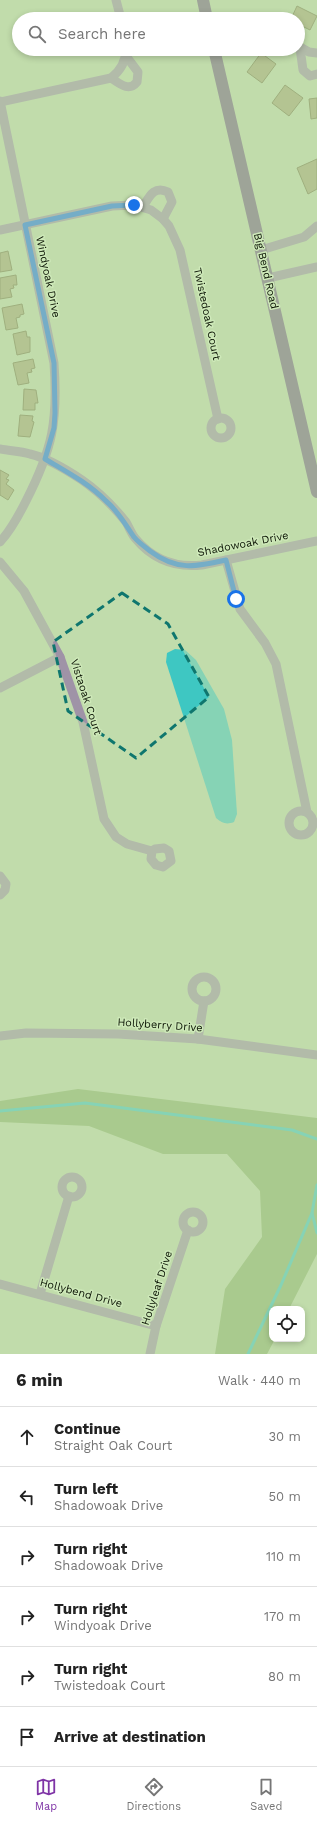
<!DOCTYPE html>
<meta charset="utf-8">
<style>
:root{--surface:#fff;--page:#f2f2f2;--text:#222;--muted:#767676;--line:#e0e0e0;--accent:#7f34a6}
body{margin:0;font-family:"Work Sans",sans-serif;background:var(--page);color:var(--text)}
.controls{position:absolute;right:12px;bottom:12px;display:grid;overflow:hidden;border-radius:8px;box-shadow:0 2px 6px #0003}
.controls button{width:36px;height:36px;display:grid;place-items:center;padding:0;border:0;border-bottom:1px solid var(--line);background:var(--surface);color:var(--text);font:20px sans-serif}
.stop{position:absolute;width:12px;height:12px;margin:-9px;border:3px solid #1a73e8;border-radius:50%;background:#fff}
.stop.end{background:#1a73e8;border-color:#fff;box-shadow:0 1px 4px #0008}
.list{margin:0;padding:0;list-style:none}
h2{display:flex;justify-content:space-between;align-items:center;height:52px;margin:0;padding:0 16px;font-size:17px}
h2 small{font-size:13px;font-weight:400;color:var(--muted)}
.list li{display:grid;grid-template-columns:26px 1fr auto;gap:12px;align-items:center;box-sizing:border-box;height:60px;padding:0 16px;border-top:1px solid var(--line)}
.list b{display:block;font-size:15px;white-space:nowrap}
.list p{margin:0;font-size:13px;white-space:nowrap;color:var(--muted)}
.list em{font-size:13px;font-style:normal;color:var(--muted)}
.icon{flex:none;width:22px;height:22px;fill:none;stroke:currentColor;stroke-width:2;stroke-linecap:round;stroke-linejoin:round}
.map{position:relative;flex:none;width:317px;height:1354px;overflow:hidden}
.search{position:absolute;background:var(--surface);box-shadow:0 2px 6px #0003;left:12px;right:12px;top:12px;height:44px;display:flex;align-items:center;gap:10px;box-sizing:border-box;padding:0 14px;border-radius:22px;color:var(--muted);font-size:15px}
.sheet{height:412px;background:var(--surface)}
nav{display:flex;justify-content:space-around;align-items:center;box-sizing:border-box;height:56px;border-top:1px solid var(--line);background:var(--surface);font-size:11px;color:var(--muted)}
nav a{display:grid;justify-items:center;gap:2px}
nav .on{color:var(--accent)}
.map>svg:first-child{display:block}
.green{fill:#8db46a}
.water{fill:#3ec7c2}
.lines{fill:none;stroke-linecap:round;stroke-linejoin:round}
.stream{stroke:#3ec7c2;stroke-width:3}
.building{fill:#a4a774;stroke:#767948}
.minor{stroke:#9f93a7;stroke-width:9}
.major{stroke:#745f82;stroke-width:12}
.route{stroke:#1a73e8;stroke-width:5}
.marked{fill:none;stroke:#0f766e;stroke-width:3;stroke-dasharray:8 5;stroke-linejoin:round}
.labels{text-anchor:middle;dominant-baseline:central;stroke-width:3;stroke-linejoin:round;paint-order:stroke}
.street-label{font-size:11px;fill:#0b1404;stroke:#cee9b9}
</style>
<div class="map">
<svg width="317" height="1354" viewBox="0 0 317 1354">
<rect width="100%" height="100%" fill="#c1dcac"/>
<polygon class="green" points="78,1089 317,1118 317,1254 289,1309 272,1309 272,1339 275,1339 267,1354 215,1354 225,1289 262,1237 260,1191 227,1154 163,1154 89,1126 0,1122 0,1101"/>
<path class="water" d="M175 649 185 650 196 660 224 709 232 740 237 814 234 822C226 825 222 823 216 818L166 662 167 653Z"/>
<g class="lines">
<g class="stream">
<polyline points="0,1111 85,1103 292,1130 317,1139"/>
<polyline points="317,1185 312,1213 317,1233"/>
<polyline points="248,1354 281,1285 312,1213"/>
</g>
</g>
<g class="building">
<polygon points="297,6 317,16 310,30 298,24 298,19 291,19"/>
<polygon points="261,53 276,64 262,83 247,72"/>
<polygon points="285,85 303,98 289,116 272,103"/>
<polygon points="317,98 317,118 311,119 309,99"/>
<polygon points="317,159 317,189 308,194 297,168"/>
<polygon points="8,251 12,270 0,272 0,253"/>
<polygon points="16,275 17,285 13,285 14,288 10,289 12,297 0,299 0,278"/>
<polygon points="22,304 24,314 20,315 20,317 16,318 18,328 6,330 2,308"/>
<polygon points="26,331 27,337 30,337 30,352 17,355 13,334"/>
<polygon points="33,359 35,368 31,369 32,372 27,373 29,383 18,385 13,363"/>
<polygon points="24,389 36,390 38,403 35,403 35,410 23,410"/>
<polygon points="20,415 33,416 32,421 34,422 30,437 18,436"/>
<polygon points="0,470 9,475 6,479 9,480 6,484 14,490 8,500 0,495"/>
</g>
<g class="lines">
<g class="minor">
<polyline points="116,0 121,19"/>
<polyline points="298,46 309,52 317,53"/>
<polyline points="300,48 303,70 310,76 317,74"/>
<path d="M111 78C120 84 129 92 137 82L138 72 126 56"/>
<path d="M0 101 54 363C58 421 53 448 26 501 19 515 11 530 0 542"/>
<path d="M0 102 111 78C120 71 126 61 126 49"/>
<path d="M143 207C149 197 154 185 168 192L172 202 163 219"/>
<polyline points="0,230 112,206 134,205 151,210 163,219 169,226 180,250 218,419"/>
<polyline points="261,250 304,237 317,226"/>
<polyline points="268,278 317,267"/>
<circle cx="221" cy="428" r="10"/>
<path d="M0 449C10 451 20 451 30 454 48 458 67 470 82 480 98 491 114 507 126 522 129 527 131 533 135 538 153 560 175 568 202 565L317 541"/>
<polyline points="226,560 240,609 265,643 276,664 307,812"/>
<polyline points="0,562 24,591 60,657 83,722 104,819 116,837 127,844 152,851 155,849 164,848 169,851 171,861 163,867 156,865 151,859 152,851"/>
<polyline points="0,688 60,657"/>
<circle cx="301" cy="823" r="12"/>
<polyline points="0,876 6,884 5,890 0,895"/>
<circle cx="204" cy="989" r="12"/>
<polyline points="0,1036 26,1033 118,1034 198,1039 317,1055"/>
<polyline points="198,1039 204,1001"/>
<circle cx="72" cy="1187" r="10"/>
<circle cx="193" cy="1222" r="10"/>
<polyline points="0,1284 156,1326"/>
<polyline points="40,1294 69,1196"/>
<polyline points="150,1354 156,1326 188,1230"/>
</g>
<g class="major">
<polyline points="203,0 207,19"/>
<polyline points="214,49 317,492"/>
</g>
</g>
<g class="lines">
<path class="route" d="M134 205 112 206 25 225 54 363 55 413 54 428 45 459C67 472 88 483 106 501 118 511 125 524 134 537 138 542 145 547 150 551 177 571 195 567 226 560L236 599"/>
</g>
<path d="M0 0H317V1354H0ZM122 593 168 624 209 697 136 758 68 711 53 642Z" fill="#c1dcac" fill-opacity=".55" fill-rule="evenodd"/>
<path class="marked" d="M122 593 168 624 209 697 136 758 68 711 53 642Z"/>
<g class="labels">
<g class="street-label">
<text transform="translate(266 271) rotate(77)">Big Bend Road</text>
<text transform="translate(48 277) rotate(78)">Windyoak Drive</text>
<text transform="translate(207 314) rotate(78)">Twistedoak Court</text>
<text transform="translate(243 544) rotate(-11)">Shadowoak Drive</text>
<text transform="translate(86 697) rotate(72)">Vistaoak Court</text>
<text transform="translate(160 1025) rotate(4)">Hollyberry Drive</text>
<text transform="translate(157 1288) rotate(-72)">Hollyleaf Drive</text>
<text transform="translate(81 1293) rotate(15)">Hollybend Drive</text>
</g>
</g>
</svg>
<div class="controls">
<button><svg class="icon" aria-label="locate" viewBox="0 0 24 24"><circle cx="12" cy="12" r="6"/><path d="M12 2v4M12 18v4M2 12h4M18 12h4"/></svg></button>
</div>
<div class="stop" style="left:236px;top:599px"></div>
<div class="stop end" style="left:134px;top:205px"></div>
<div class="search"><svg class="icon" aria-label="search" viewBox="0 0 24 24"><circle cx="10" cy="10" r="6"/><path d="M15 15l6 6"/></svg>Search here</div>
</div>
<section class="sheet">
<h2>6 min<small>Walk · 440 m</small></h2>
<ul class="list">
<li><svg class="icon" aria-label="ahead" viewBox="0 0 24 24"><path d="M12 20V5M6 11l6-6 6 6"/></svg><div><b>Continue</b><p>Straight Oak Court</p></div><em>30 m</em></li>
<li><svg class="icon" aria-label="left" viewBox="0 0 24 24"><path d="M17 20v-9H6M10 6l-5 5 5 5"/></svg><div><b>Turn left</b><p>Shadowoak Drive</p></div><em>50 m</em></li>
<li><svg class="icon" aria-label="right" viewBox="0 0 24 24"><path d="M7 20v-9h11M14 6l5 5-5 5"/></svg><div><b>Turn right</b><p>Shadowoak Drive</p></div><em>110 m</em></li>
<li><svg class="icon" aria-label="right" viewBox="0 0 24 24"><path d="M7 20v-9h11M14 6l5 5-5 5"/></svg><div><b>Turn right</b><p>Windyoak Drive</p></div><em>170 m</em></li>
<li><svg class="icon" aria-label="right" viewBox="0 0 24 24"><path d="M7 20v-9h11M14 6l5 5-5 5"/></svg><div><b>Turn right</b><p>Twistedoak Court</p></div><em>80 m</em></li>
<li><svg class="icon" aria-label="arrive" viewBox="0 0 24 24"><path d="M6 21V4h12l-3 4 3 4H6"/></svg><div><b>Arrive at destination</b></div></li>
</ul>
</section>
<nav>
<a class="on"><svg class="icon" aria-label="map" viewBox="0 0 24 24"><path d="M3 6l6-2 6 2 6-2v14l-6 2-6-2-6 2zM9 4v14M15 6v14"/></svg>Map</a>
<a><svg class="icon" aria-label="directions" viewBox="0 0 24 24"><path d="M12 3l9 9-9 9-9-9zM9 14v-3h6M13 9l2 2-2 2"/></svg>Directions</a>
<a><svg class="icon" aria-label="saved" viewBox="0 0 24 24"><path d="M7 4h10v16l-5-4-5 4z"/></svg>Saved</a>
</nav>
